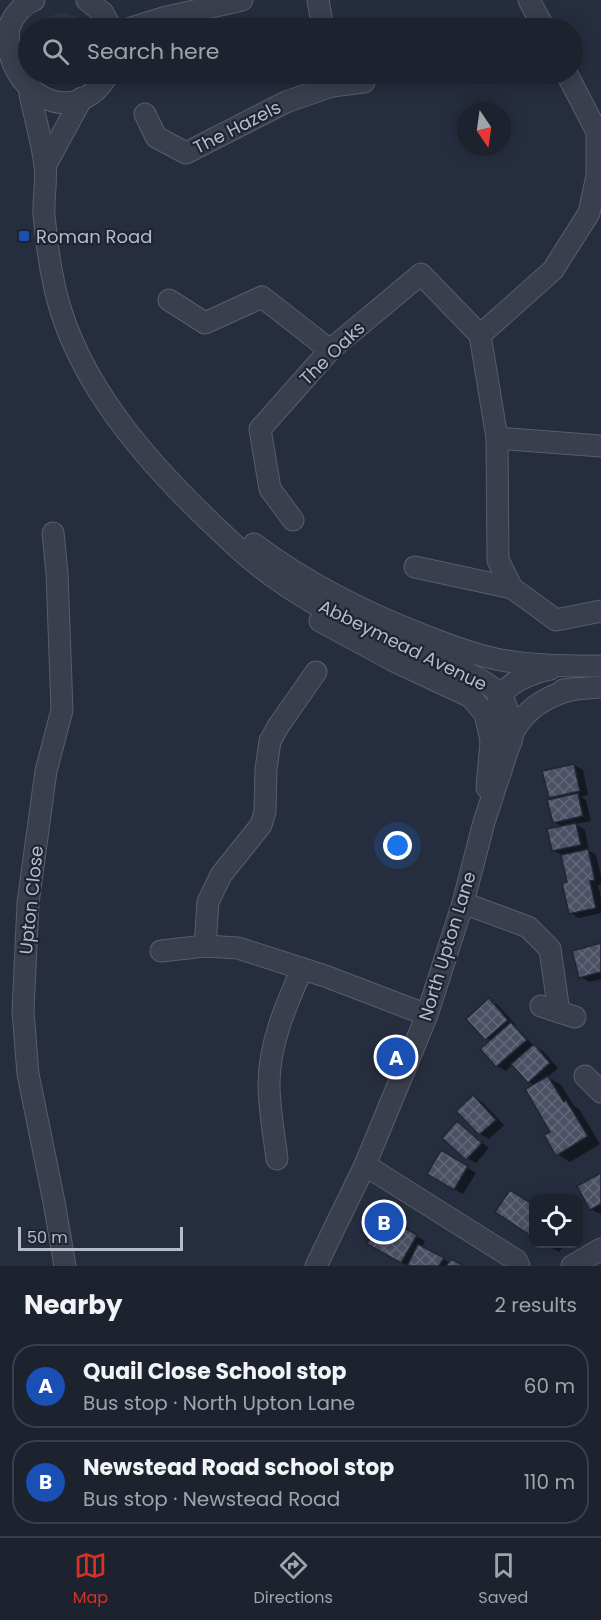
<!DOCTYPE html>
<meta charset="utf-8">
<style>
:root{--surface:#1c222e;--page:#292f3a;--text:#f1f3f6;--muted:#a0a4aa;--line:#3a3f4a;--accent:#d93025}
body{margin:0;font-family:Poppins,sans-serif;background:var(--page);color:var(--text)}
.controls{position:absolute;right:18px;bottom:18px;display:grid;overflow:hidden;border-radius:12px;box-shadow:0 3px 15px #0003}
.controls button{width:54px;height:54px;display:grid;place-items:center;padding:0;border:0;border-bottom:2px solid var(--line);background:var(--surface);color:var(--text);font:30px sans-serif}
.compass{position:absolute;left:457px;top:102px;width:54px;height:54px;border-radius:50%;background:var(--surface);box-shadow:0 3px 15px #0003;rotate:167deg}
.scale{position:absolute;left:18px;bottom:15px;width:165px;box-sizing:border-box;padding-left:6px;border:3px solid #b6bbc9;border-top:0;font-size:16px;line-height:21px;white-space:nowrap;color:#b6bbc9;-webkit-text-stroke:4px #1f2433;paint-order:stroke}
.you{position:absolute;left:398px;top:846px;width:21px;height:21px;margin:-15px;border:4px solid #fff;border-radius:50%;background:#1a73e8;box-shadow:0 0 0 9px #1a73e833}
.badge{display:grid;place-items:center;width:39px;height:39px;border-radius:50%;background:var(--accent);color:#fff;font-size:20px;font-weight:700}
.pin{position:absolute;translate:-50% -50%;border:3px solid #fff;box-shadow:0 2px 6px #0006}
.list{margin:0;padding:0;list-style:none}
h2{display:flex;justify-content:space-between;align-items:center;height:78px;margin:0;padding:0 24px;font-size:26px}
h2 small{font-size:20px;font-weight:400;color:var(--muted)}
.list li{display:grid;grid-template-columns:39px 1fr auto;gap:18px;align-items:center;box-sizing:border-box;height:84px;margin:0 12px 12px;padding:0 12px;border:2px solid var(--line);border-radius:24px}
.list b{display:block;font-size:22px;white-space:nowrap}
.list p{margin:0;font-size:20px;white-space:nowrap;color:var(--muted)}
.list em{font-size:20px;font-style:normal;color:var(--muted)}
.icon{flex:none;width:33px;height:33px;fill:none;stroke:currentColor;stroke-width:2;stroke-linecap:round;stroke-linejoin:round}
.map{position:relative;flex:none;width:601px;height:1266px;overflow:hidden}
.search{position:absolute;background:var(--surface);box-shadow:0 3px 15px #0003;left:18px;right:18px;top:18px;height:66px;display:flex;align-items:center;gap:15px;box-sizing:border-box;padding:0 21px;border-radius:33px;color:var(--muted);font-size:22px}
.sheet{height:270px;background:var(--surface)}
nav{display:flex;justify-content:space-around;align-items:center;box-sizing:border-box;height:84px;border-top:2px solid var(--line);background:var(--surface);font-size:16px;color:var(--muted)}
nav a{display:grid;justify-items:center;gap:3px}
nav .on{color:var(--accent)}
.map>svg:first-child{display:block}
.green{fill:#28393f}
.shadow{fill:#0007}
.building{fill:url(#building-cross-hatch);stroke:#212635;stroke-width:1.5}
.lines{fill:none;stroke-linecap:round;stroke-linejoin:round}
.minor-casing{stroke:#585d6c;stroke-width:23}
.minor{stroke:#3a3f4e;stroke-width:21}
.transit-dot{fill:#1a4fb4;stroke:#1f2433;stroke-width:2}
.labels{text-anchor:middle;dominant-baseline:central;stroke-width:4.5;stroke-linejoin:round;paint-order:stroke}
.street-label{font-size:18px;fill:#b6bbc9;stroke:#1f2433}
.poi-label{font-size:18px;fill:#b6bbc9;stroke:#1f2433;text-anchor:start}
</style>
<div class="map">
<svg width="601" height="1266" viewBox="0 0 601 1266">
<defs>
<pattern id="building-cross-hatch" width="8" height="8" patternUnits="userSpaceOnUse" patternTransform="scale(1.5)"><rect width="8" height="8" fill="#4a5164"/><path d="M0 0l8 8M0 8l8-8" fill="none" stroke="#626879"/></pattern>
</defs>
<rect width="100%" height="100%" fill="#262d3e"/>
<path class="green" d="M65 13C76 16 83 20 91 28H34C42 17 52 14 65 13Z"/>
<g class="shadow">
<polygon points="574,765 583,770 588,795 581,797 586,800 591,821 575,824 585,830 589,851 596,855 601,876 601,885 598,885 601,898 601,913 579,918 570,913 568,883 562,855 553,850 563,827 554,822 555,800 550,797"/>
<polygon points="601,945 601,979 589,982 581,977"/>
<polygon points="489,1000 498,1005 516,1025 515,1026 535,1047 543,1051 558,1068 548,1077 561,1085 574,1106 579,1109 600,1144 570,1162 557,1154 552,1132 535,1085 529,1082 513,1064 506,1071 497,1066 483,1049 491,1042 468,1019"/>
<polygon points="473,1097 482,1102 504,1125 489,1139 480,1134 458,1111"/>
<polygon points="458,1123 489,1148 476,1163 467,1158"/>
<polygon points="441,1152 476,1173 463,1194 429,1174"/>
<polygon points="601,1175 601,1214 600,1214 591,1209"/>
<polygon points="383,1218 425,1241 422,1247 450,1263 460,1266 408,1266 369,1244"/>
<polygon points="545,1244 565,1244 559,1252"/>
</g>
<g class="building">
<polygon points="574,764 580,791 549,798 542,771"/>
<polygon points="578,793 583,816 553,823 547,800"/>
<polygon points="576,823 581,845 552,851 547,829"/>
<polygon points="588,849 595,880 590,881 596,908 569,914 562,883 567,882 561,855"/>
<polygon points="601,943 601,972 579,978 572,951"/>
<polygon points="489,998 508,1020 485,1040 466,1019"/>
<polygon points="511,1022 527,1040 496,1067 480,1049"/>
<polygon points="534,1044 550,1063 528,1083 511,1064"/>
<polygon points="548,1076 564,1102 566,1100 588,1136 556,1156 544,1135 550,1132 525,1089"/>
<polygon points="473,1095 496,1120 479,1135 456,1111"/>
<polygon points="457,1121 482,1143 466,1160 442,1138"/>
<polygon points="441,1150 468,1166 454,1190 427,1174"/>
<polygon points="601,1173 601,1204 590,1210 577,1186"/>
<polygon points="510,1190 534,1205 534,1238 495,1212"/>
<polygon points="382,1215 417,1235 401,1263 367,1244"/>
<polygon points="418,1244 444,1258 439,1266 407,1266"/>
<polygon points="451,1259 464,1266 446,1266"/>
</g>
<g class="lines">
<defs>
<g id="minor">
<path d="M34 0C22 5 14 15 9 27 0 91 75 134 108 74"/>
<polyline points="87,0 103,13 111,28"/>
<polyline points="318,0 323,28"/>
<polyline points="529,0 544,28"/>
<polyline points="131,28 163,18 242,0"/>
<polyline points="567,74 597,132 597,176 589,213 553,270 480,335 497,438 498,560 512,588 556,620 601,611"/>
<polyline points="332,86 364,82"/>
<path d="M30 94C35 118 42 142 45 165 47 182 43 199 44 215 46 235 48 255 52 274 68 369 136 450 203 515 226 537 249 560 275 578 310 603 350 624 390 642 417 655 482 673 499 694 510 707 511 727 511 742"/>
<polyline points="145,114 156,137 186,153 286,102 332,86 330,74"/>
<polyline points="45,166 82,98"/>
<polyline points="169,300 205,323 262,297 330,350"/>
<polyline points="497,438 601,446"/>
<polyline points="293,520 270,489 260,429 330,350 421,274 480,335"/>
<polyline points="53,533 57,573 62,710 46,771 33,866 28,903 23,1011 28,1074 54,1202 65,1266"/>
<path d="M254 544C306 583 363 612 423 635 448 645 474 655 501 660 534 666 567 666 601 666"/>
<polyline points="415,567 512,588"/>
<polyline points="320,621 394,661 471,697 485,714 491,740"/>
<polyline points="563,690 601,687"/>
<path d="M487 788C488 772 490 757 491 741 494 695 504 680 550 669"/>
<polyline points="463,903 528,927 550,949 559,1012"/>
<polyline points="205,946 208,902 221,875 261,825 265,812 266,769 270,741 279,725 316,672"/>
<polyline points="161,951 205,946 238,948 325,976 427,1015"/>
<polyline points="541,1006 575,1017"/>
<polyline points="585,1076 601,1092"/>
<path d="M277 1159C274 1134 269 1109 269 1084 269 1044 286 1005 302 969"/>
<polyline points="365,1165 516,1260 519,1266"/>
<path d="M316 1266 365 1165 427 1015 463 903 484 822 514 731C527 707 548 695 575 689"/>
<polyline points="572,1266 601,1249"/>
</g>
</defs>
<use href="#minor" class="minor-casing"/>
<use href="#minor" class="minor"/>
</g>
<rect class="transit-dot" x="18" y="230" width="12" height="12" rx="3"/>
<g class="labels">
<g class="street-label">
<text transform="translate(237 127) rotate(-27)">The Hazels</text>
<text transform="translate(332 353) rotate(-44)">The Oaks</text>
<text transform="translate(403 645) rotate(26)">Abbeymead Avenue</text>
<text transform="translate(31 900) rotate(-84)">Upton Close</text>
<text transform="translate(447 946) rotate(-73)">North Upton Lane</text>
</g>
<g class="poi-label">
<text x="36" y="236">Roman Road</text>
</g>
</g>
</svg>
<div class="controls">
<button><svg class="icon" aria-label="locate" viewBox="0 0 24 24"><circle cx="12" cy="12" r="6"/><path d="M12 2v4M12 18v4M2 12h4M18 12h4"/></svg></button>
</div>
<svg class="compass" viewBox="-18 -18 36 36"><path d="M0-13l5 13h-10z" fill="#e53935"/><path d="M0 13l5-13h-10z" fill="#a0a4aa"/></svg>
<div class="scale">50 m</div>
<div class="you"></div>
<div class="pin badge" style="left:396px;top:1057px;background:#1a4fb4">A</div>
<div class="pin badge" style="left:384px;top:1222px;background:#1a4fb4">B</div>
<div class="search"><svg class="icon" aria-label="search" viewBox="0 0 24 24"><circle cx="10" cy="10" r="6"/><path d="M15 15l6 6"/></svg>Search here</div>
</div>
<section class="sheet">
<h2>Nearby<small>2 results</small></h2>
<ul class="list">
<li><span class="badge" style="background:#1a4fb4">A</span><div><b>Quail Close School stop</b><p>Bus stop · North Upton Lane</p></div><em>60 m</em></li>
<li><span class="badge" style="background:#1a4fb4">B</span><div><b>Newstead Road school stop</b><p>Bus stop · Newstead Road</p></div><em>110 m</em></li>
</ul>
</section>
<nav>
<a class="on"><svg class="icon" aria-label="map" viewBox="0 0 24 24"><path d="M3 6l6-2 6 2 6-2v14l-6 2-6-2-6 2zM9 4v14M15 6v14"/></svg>Map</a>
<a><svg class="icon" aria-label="directions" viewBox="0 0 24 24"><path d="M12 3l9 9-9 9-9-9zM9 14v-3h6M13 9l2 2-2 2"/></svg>Directions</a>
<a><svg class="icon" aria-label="saved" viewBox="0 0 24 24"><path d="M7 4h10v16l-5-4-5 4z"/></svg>Saved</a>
</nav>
